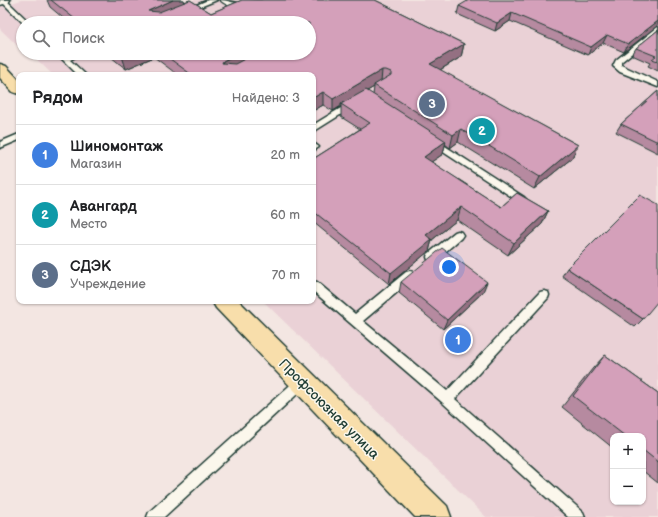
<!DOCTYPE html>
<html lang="ru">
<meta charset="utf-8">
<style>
:root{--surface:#fff;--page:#f6f6f6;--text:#202124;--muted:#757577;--line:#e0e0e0;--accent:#d1495b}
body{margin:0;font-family:"Balsamiq Sans",sans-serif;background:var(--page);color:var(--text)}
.controls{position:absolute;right:12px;bottom:12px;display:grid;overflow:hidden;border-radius:8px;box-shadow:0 1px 3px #0004}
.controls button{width:36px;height:36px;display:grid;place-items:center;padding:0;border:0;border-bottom:1px solid var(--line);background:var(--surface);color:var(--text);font:20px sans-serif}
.you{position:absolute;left:449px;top:267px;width:14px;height:14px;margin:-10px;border:3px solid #fff;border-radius:50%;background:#1a73e8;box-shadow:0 0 0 6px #1a73e833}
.badge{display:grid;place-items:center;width:26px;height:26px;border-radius:50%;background:var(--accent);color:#fff;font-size:13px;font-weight:700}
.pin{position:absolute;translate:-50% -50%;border:2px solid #fff;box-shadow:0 1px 4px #0006}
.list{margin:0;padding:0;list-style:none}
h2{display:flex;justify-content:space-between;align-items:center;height:52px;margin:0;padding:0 16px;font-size:17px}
h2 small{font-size:13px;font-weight:400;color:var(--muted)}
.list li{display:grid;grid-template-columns:26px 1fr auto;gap:12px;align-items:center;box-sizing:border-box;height:60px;padding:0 16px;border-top:1px solid var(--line)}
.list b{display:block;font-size:15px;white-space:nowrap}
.list p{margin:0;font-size:13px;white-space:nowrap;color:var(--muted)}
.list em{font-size:13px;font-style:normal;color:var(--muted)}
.icon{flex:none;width:22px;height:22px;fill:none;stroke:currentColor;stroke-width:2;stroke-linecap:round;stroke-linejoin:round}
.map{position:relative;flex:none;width:658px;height:517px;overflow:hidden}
.search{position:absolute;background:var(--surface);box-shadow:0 1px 3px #0004;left:16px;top:16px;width:300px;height:44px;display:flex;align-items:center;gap:10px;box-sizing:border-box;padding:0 14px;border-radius:22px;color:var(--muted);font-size:15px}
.panel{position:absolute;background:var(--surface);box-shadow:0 1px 3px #0004;left:16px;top:72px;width:300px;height:232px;border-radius:8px}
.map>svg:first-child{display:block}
.built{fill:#ead1d6;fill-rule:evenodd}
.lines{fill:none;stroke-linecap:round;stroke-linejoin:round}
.service-casing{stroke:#1f3d34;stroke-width:3}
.tertiary-casing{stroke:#1f3d34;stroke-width:3}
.trunk-casing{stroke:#1f3d34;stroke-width:3}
.service{fill:#fbf7ec;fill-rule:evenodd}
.tertiary{fill:#fbf7ec;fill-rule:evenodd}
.trunk{fill:#f8deab;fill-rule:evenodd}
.wall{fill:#b68aa0;stroke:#1f3d34;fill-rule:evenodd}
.shaded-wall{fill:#947082;stroke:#1f3d34}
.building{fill:#d4a0ba;stroke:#1f3d34}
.labels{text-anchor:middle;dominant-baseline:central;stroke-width:3;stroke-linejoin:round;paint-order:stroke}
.near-street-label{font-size:14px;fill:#1f3d34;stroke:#fbf7ec}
</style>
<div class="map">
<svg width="658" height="517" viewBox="0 0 658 517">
<rect width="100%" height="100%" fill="#f3e6e2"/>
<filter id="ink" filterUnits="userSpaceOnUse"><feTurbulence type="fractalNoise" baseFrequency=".025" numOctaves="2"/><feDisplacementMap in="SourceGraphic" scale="8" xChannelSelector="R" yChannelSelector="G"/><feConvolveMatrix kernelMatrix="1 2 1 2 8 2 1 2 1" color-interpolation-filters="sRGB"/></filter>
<g filter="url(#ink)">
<path class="built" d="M21 0H658V517H486L263 301H313V75H53L32 55 27 53H309V23H23V51L0 29V7ZM613 436H643V502H613Z"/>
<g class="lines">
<defs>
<g id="service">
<polygon points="0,0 6,0 30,23 23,23"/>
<polygon points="208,0 217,0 190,11 185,10"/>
<path d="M220 0C227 0 232 3 239 3 247 3 253 0 261 0 250 9 231 10 220 0Z"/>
<polygon points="658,27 658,32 621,62 621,65 658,82 658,87 620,72 613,66 616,60"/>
<polygon points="56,53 63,53 66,56 74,53 83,53 70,60 86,75 78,75"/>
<polygon points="349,103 352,103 356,105 313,132 313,125"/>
<polygon points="19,134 19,140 0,148 0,142"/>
<polygon points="434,139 524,197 526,199 524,201 518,201 431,144 430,142"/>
<polygon points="315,144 319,147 313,151 313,145"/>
<polygon points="458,231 461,232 463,235 461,238 436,260 428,260 427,257 428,254 455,232"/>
<polygon points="410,271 414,272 415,275 414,278 363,321 447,391 540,292 544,291 548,292 549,295 548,298 455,399 583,512 585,517 568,517 443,403 313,291 313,281 317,282 355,314 406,272"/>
<polygon points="302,376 306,378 308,382 306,386 164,517 147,517 149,512 298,378"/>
</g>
<polygon id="tertiary" points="0,0 10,0 8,3 0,5"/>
<g id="trunk">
<polygon points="0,64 6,66 19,80 19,94 13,92 0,78"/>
<polygon points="212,301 239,301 447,506 451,517 415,517 216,308"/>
</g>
</defs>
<use href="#service" class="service-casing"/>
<use href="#tertiary" class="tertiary-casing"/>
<use href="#trunk" class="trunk-casing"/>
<use href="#service" class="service"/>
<use href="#tertiary" class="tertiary"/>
<use href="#trunk" class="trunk"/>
</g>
<g class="wall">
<path d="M47 0H184V2L190 0 211 13 242 0H375L464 44 461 57 440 70 578 145 572 158 534 189 458 142 450 148 445 144 443 154 431 162 501 207 517 193 548 211 542 224 508 255 457 220 432 240 429 251 389 284 313 222V159L360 129 341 117V106L333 111 323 105 313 111V75H178L154 57 126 69 106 53H309V23H69L50 7ZM374 87 373 95 367 91Z"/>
<polygon points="658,0 658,26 657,26 624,52 603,43 588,55 510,21 495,31 457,14 459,6"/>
<polygon points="658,30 658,71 648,66 650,63 632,55 636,48"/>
<polygon points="658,91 658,153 616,132 621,124"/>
<polygon points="567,268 643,319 635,327 562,276"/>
<polygon points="401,282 483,292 443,329 399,293"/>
<polygon points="605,355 658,393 658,483 643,471 643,436 613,436 613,448 562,407 593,368"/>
</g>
<g class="shaded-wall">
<polygon points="173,0 184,0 186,8 152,23 148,11"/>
<polygon points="512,13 510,21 495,31 497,23"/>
<polygon points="658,21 658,24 657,26 624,52 628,44"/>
<polygon points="607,35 603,43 588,55 591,47"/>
<polygon points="464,44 461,57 428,77 430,64"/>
<polygon points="129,53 153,53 154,57 126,69 122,56"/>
<polygon points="239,53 267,53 225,74 222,63 223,61"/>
<polygon points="382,70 381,83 374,85 374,87 343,105 341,104 341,106 333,111 333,99"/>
<polygon points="323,92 323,105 313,111 313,98"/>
<polygon points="461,129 458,142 450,148 453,135"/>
<polygon points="446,141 443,154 421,169 424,157"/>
<polygon points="578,145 572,158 534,189 540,177"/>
<polygon points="461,207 457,220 432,240 429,251 389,284 391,273 426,235"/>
<polygon points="548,211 542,224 508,255 514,243"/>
<polygon points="487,282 483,292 443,329 447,320"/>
</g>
<g class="building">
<polygon points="51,0 173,0 148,11 159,12 190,0 211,13 242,0 375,0 464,44 430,64 578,145 540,177 461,129 453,135 374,85 391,75 391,72 386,70 382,70 333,99 323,92 313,98 313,75 192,75 162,53 239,53 223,61 222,63 235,64 256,53 309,53 309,23 80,23"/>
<polygon points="469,0 658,0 658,21 628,44 607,35 591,47 512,13 497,23 459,6"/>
<polygon points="658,30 658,61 652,59 656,56 636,48"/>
<polygon points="117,53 129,53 122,56"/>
<polygon points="366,90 446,141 424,157 501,207 517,193 548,211 514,243 461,207 426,235 432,240 391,273 313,211 313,159 370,123 341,104"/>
<polygon points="658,91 658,142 621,124"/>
<polygon points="640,195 658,205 658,301 643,319 567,268"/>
<polygon points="442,248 487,282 447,320 401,282"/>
<polygon points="605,355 658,393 658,462 643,450 643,436 625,436 573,396"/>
</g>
</g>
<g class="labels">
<g class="near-street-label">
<text transform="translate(329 409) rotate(45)">Профсоюзная улица</text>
</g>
</g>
</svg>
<div class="controls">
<button>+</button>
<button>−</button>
</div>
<div class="you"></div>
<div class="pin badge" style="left:458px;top:340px;background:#3f7fe0">1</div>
<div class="pin badge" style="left:482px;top:131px;background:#0f9aa8">2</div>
<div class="pin badge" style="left:432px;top:104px;background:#5c6f8a">3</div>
<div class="search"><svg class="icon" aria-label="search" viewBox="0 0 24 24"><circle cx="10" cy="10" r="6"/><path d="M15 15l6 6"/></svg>Поиск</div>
<section class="panel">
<h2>Рядом<small>Найдено: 3</small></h2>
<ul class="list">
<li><span class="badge" style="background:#3f7fe0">1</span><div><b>Шиномонтаж</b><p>Магазин</p></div><em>20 m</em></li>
<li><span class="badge" style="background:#0f9aa8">2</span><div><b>Авангард</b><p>Место</p></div><em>60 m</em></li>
<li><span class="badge" style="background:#5c6f8a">3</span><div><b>СДЭК</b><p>Учреждение</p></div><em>70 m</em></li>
</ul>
</section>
</div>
